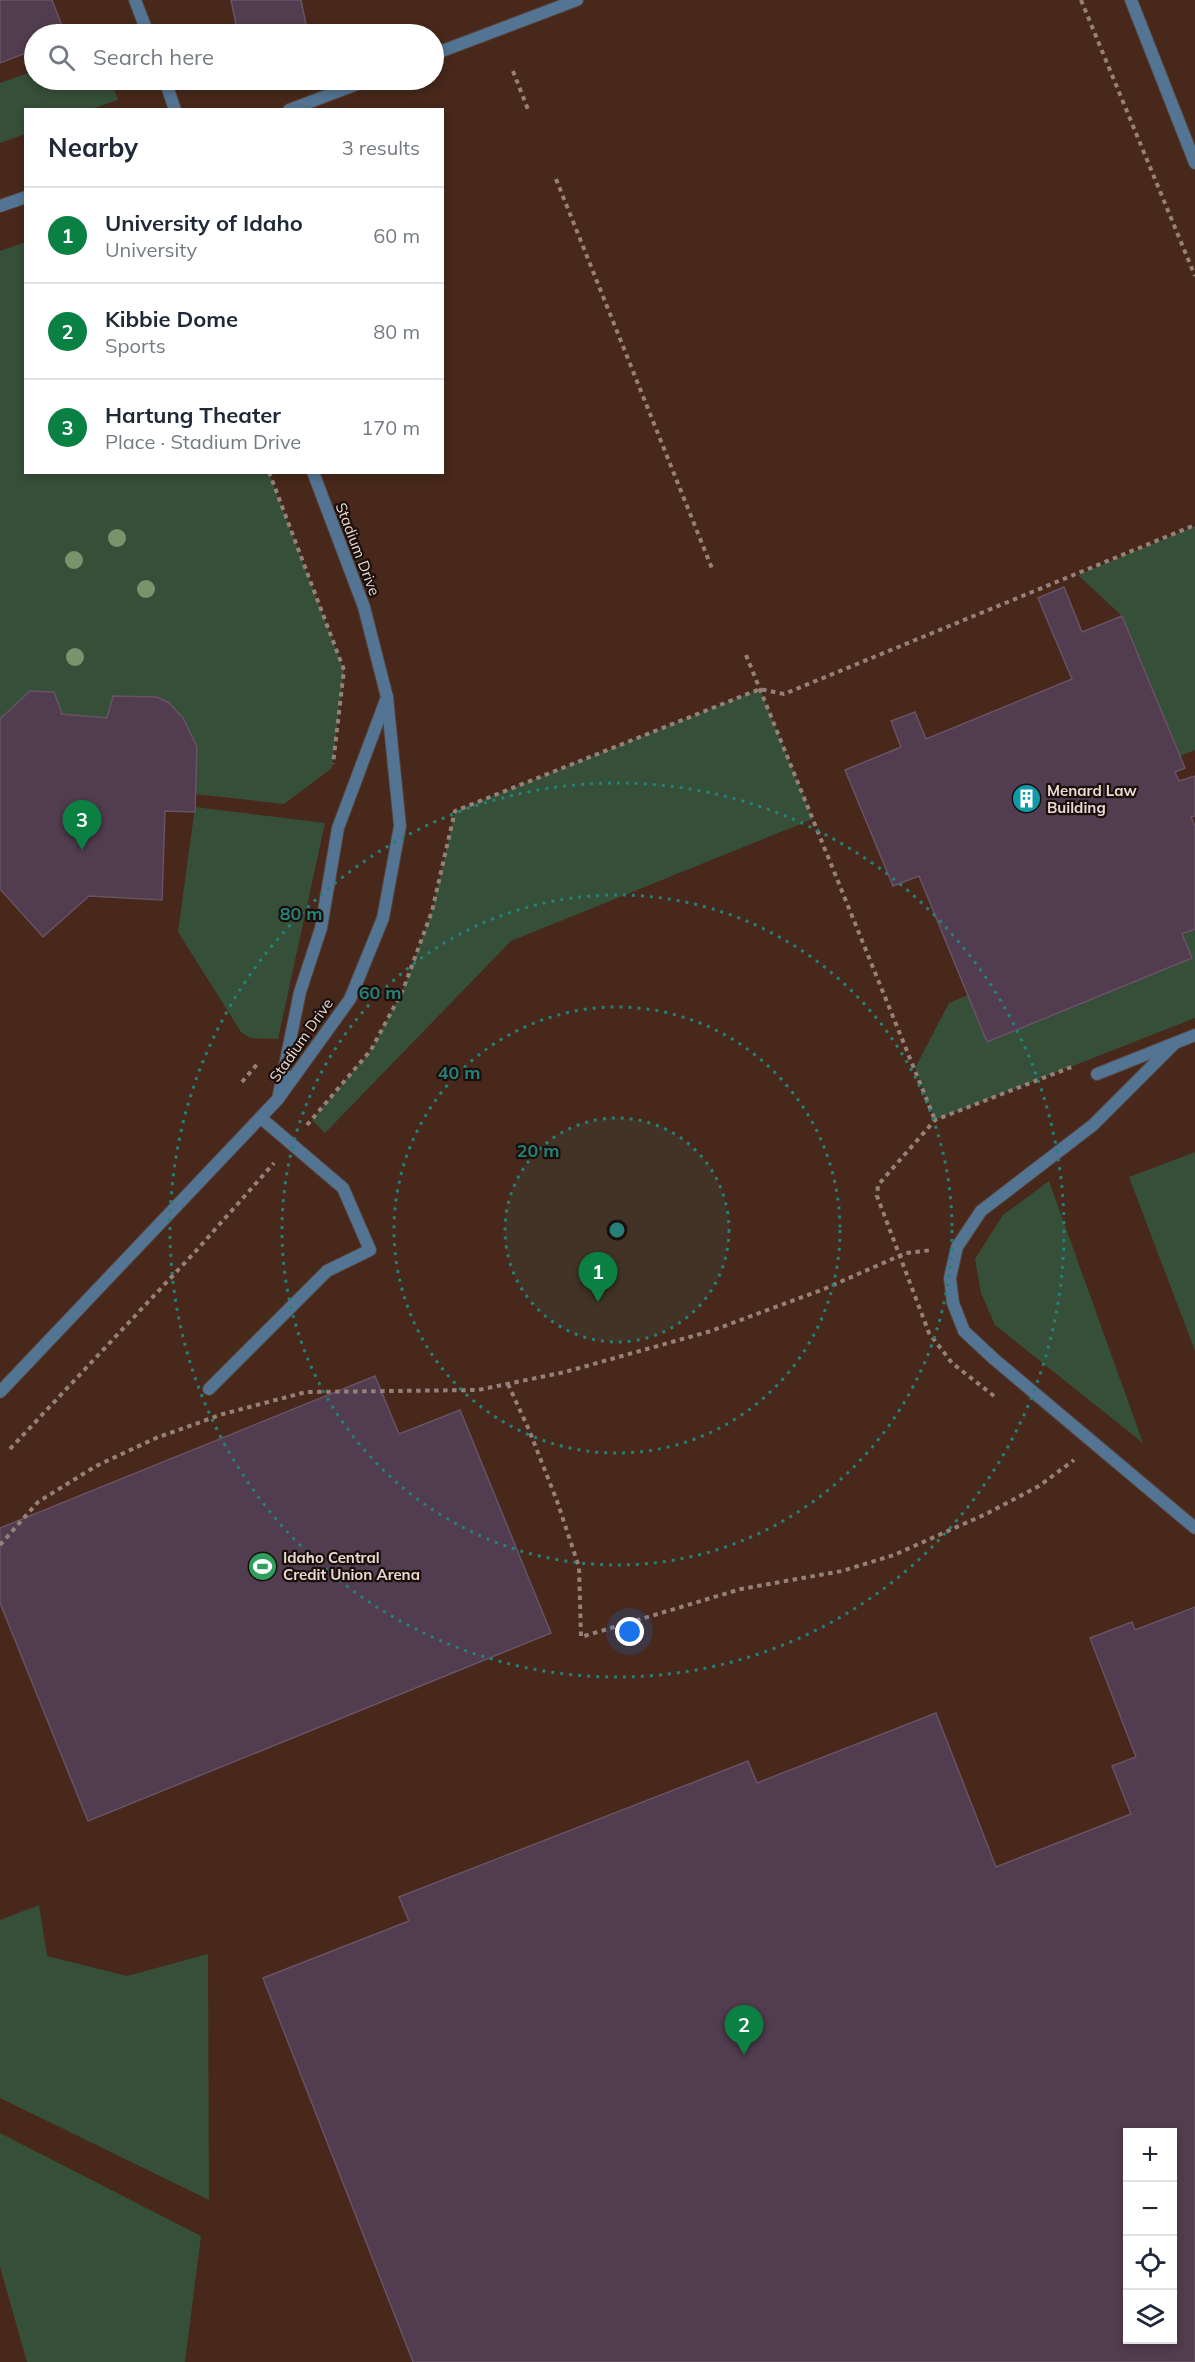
<!DOCTYPE html>
<meta charset="utf-8">
<style>
:root{--surface:#fff;--page:#f2f2f3;--text:#1f2937;--muted:#747a83;--line:#e0e1e3;--accent:#0b8043}
body{margin:0;font-family:Mulish,sans-serif;background:var(--page);color:var(--text)}
.controls{position:absolute;right:18px;bottom:18px;display:grid;overflow:hidden;border-radius:0px;box-shadow:0 3px 9px #0003}
.controls button{width:54px;height:54px;display:grid;place-items:center;padding:0;border:0;border-bottom:2px solid var(--line);background:var(--surface);color:var(--text);font:30px sans-serif}
.you{position:absolute;left:630px;top:1632px;width:21px;height:21px;margin:-15px;border:4px solid #fff;border-radius:50%;background:#1a73e8;box-shadow:0 0 0 9px #1a73e833}
.badge{display:grid;place-items:center;width:39px;height:39px;border-radius:50%;background:var(--accent);color:#fff;font-size:20px;font-weight:700}
.pin{position:absolute;translate:-50% -50px;filter:drop-shadow(0 2px 3px #0008)}
.pin::after{content:'';position:absolute;top:32px;width:21px;height:18px;background:inherit;clip-path:polygon(0 0,100% 0,50% 100%)}
.list{margin:0;padding:0;list-style:none}
h2{display:flex;justify-content:space-between;align-items:center;height:78px;margin:0;padding:0 24px;font-size:26px}
h2 small{font-size:20px;font-weight:400;color:var(--muted)}
.list li{display:grid;grid-template-columns:39px 1fr auto;gap:18px;align-items:center;box-sizing:border-box;height:96px;padding:0 24px;border-top:2px solid var(--line)}
.list b{display:block;font-size:22px;white-space:nowrap}
.list p{margin:0;font-size:20px;white-space:nowrap;color:var(--muted)}
.list em{font-size:20px;font-style:normal;color:var(--muted)}
.icon{flex:none;width:33px;height:33px;fill:none;stroke:currentColor;stroke-width:2;stroke-linecap:round;stroke-linejoin:round}
.map{position:relative;flex:none;width:1195px;height:2362px;overflow:hidden}
.search{position:absolute;background:var(--surface);box-shadow:0 3px 9px #0003;left:24px;top:24px;width:420px;height:66px;display:flex;align-items:center;gap:15px;box-sizing:border-box;padding:0 21px;border-radius:33px;color:var(--muted);font-size:22px}
.panel{position:absolute;background:var(--surface);box-shadow:0 3px 9px #0003;left:24px;top:108px;width:420px;height:366px;border-radius:0px}
.map>svg:first-child{display:block}
.built{fill:#47281b;fill-rule:evenodd}
.green{fill:#364f39}
.building{fill:#523c4f;stroke:#685265;stroke-width:1.5;fill-rule:evenodd}
.lines{fill:none;stroke-linecap:round;stroke-linejoin:round}
.service-casing{stroke:#574036;stroke-width:14}
.minor-casing{stroke:#574036;stroke-width:14}
.path{stroke:#958178;stroke-width:4;stroke-dasharray:4.5 4.5;stroke-linecap:butt}
.service{stroke:#537493;stroke-width:12}
.minor{stroke:#537493;stroke-width:12}
.tree{fill:#78946d}
.ring{fill:none;stroke:#258078;stroke-width:3;stroke-dasharray:3 6}
.labels{text-anchor:middle;dominant-baseline:central;stroke-width:4.5;stroke-linejoin:round;paint-order:stroke}
.street-label{font-size:15px;fill:#ead9d2;stroke:#1a0f0b}
.poi-label{font-size:15px;font-weight:bold;fill:#ead9d2;stroke:#1a0f0b;text-anchor:start}
.centre{fill:#258078;stroke:#1a0f0b;stroke-width:3}
.ring-label{font-size:18px;text-anchor:middle;font-weight:bold;fill:#258078;stroke:#1a0f0b;stroke-width:4.5;stroke-linejoin:round;paint-order:stroke}
</style>
<div class="map">
<svg width="1195" height="2362" viewBox="0 0 1195 2362">
<rect width="100%" height="100%" fill="#3b2318"/>
<path class="built" d="M0 0H1195V2362H0ZM34 34H434V80H34ZM26 110H442V472H26ZM1128 2132H1172V2340H1128Z"/>
<g class="green">
<polygon points="34,71 34,80 111,80 118,100 91,109 26,110 25,134 0,143 0,83"/>
<polygon points="25,242 26,472 269,473 344,670 332,768 284,804 195,794 197,746 183,718 168,702 156,697 114,696 107,718 62,714 30,691 0,719 0,251"/>
<polygon points="1195,526 1195,750 1180,756 1122,616 1078,575"/>
<polygon points="760,689 813,819 511,941 325,1133 312,1120 371,1050 403,990 432,911 455,811"/>
<polygon points="195,807 325,823 278,1039 250,1038 241,1032 178,932"/>
<polygon points="1195,929 1195,1018 935,1120 915,1068 949,1003 968,995 987,1042"/>
<polygon points="1195,1152 1195,1351 1129,1177"/>
<polygon points="1049,1181 1143,1443 995,1325 981,1293 975,1259 1003,1215"/>
<polygon points="39,1905 47,1956 127,1976 208,1954 209,2200 0,2098 0,1920"/>
<polygon points="0,2133 201,2236 185,2362 27,2362 0,2267"/>
</g>
<g class="building">
<polygon points="0,0 52,0 65,34 34,34 34,50 0,63"/>
<polygon points="231,0 301,0 308,34 238,34"/>
<polygon points="1064,587 1082,632 1122,616 1185,768 1175,772 1179,781 1195,776 1195,816 1191,817 1195,826 1195,929 1182,934 1192,958 987,1042 919,876 893,886 845,770 901,747 891,721 915,712 926,739 1072,679 1038,598"/>
<polygon points="30,691 54,692 62,714 107,718 113,696 156,697 168,702 183,718 197,747 195,812 165,811 162,900 89,896 43,937 0,889 0,719"/>
<polygon points="375,1376 399,1434 460,1410 551,1633 88,1821 0,1603 0,1528"/>
<path d="M1195 1607V2362H413L263 1978 409 1921 399 1897 748 1761 757 1783 936 1713 996 1867 1131 1814 1112 1766 1136 1757 1090 1638 1132 1622 1135 1630ZM1128 2132H1172V2340H1128Z"/>
</g>
<g class="lines">
<defs>
<g id="service">
<polyline points="1174,1044 1093,1125 981,1211 957,1247 950,1278 953,1303 964,1331 994,1359 1195,1528"/>
<polyline points="278,1099 300,992 321,928 338,828 387,697"/>
<polyline points="209,1389 327,1271 370,1250 343,1188 261,1118"/>
</g>
<g id="minor">
<polyline points="135,0 148,34"/>
<polyline points="1131,0 1195,163"/>
<polyline points="434,54 577,0"/>
<polyline points="165,80 175,110"/>
<polyline points="289,110 368,80"/>
<polyline points="0,206 26,197"/>
<polyline points="1097,1074 1195,1035"/>
<polyline points="0,1392 278,1099 350,999 383,918 400,826 387,697 364,607 313,472"/>
</g>
</defs>
<use href="#service" class="service-casing"/>
<use href="#minor" class="minor-casing"/>
<g class="path">
<polyline points="1081,0 1195,276"/>
<polyline points="513,71 529,112"/>
<polyline points="556,179 713,571"/>
<polyline points="269,472 344,670 333,764"/>
<polyline points="746,655 935,1120"/>
<polyline points="242,1082 259,1062"/>
<polyline points="307,1125 371,1050 403,990 432,911 455,811 760,689 784,694 1195,525"/>
<polyline points="508,1384 529,1430 557,1501 579,1567 581,1637 741,1589 842,1571 894,1555 986,1514 1039,1486 1074,1460"/>
<polyline points="994,1396 952,1363 929,1333 877,1196 878,1185 935,1120 1074,1066"/>
<polyline points="10,1449 195,1252 274,1163"/>
<polyline points="0,1545 38,1502 96,1466 156,1438 223,1414 306,1392 478,1390 565,1372 711,1331 824,1289 906,1253 932,1250"/>
</g>
<use href="#service" class="service"/>
<use href="#minor" class="minor"/>
</g>
<g class="tree">
<circle cx="117" cy="538" r="9"/>
<circle cx="74" cy="560" r="9"/>
<circle cx="146" cy="589" r="9"/>
<circle cx="75" cy="657" r="9"/>
</g>
<circle cx="617" cy="1230" r="112" fill="#258078" fill-opacity=".12"/>
<g class="ring">
<circle cx="617" cy="1230" r="112"/>
<circle cx="617" cy="1230" r="223"/>
<circle cx="617" cy="1230" r="335"/>
<circle cx="617" cy="1230" r="447"/>
</g>
<defs>
<symbol id="building-disc" viewBox="-11 -11 22 22"><circle r="9.5" fill="#0f9aa8" stroke="#1a0f0b"/><path d="M-4-6H4V6H1V3H-1V6H-4ZM-2.5-4.3h1.7v1.8h-1.7ZM.8-4.3h1.7v1.8H.8ZM-2.5-1h1.7V.8h-1.7ZM.8-1h1.7V.8H.8Z" fill="#fff"/></symbol>
<symbol id="stadium-disc" viewBox="-11 -11 22 22"><circle r="9.5" fill="#2e9e5b" stroke="#1a0f0b"/><path d="M0-5a6.5 5 0 1 0 0 10a6.5 5 0 1 0 0-10ZM-3.5-1.8h7v3.6h-7Z" fill="#fff"/></symbol>
</defs>
<g fill-rule="evenodd">
<use href="#building-disc" x="1010" y="782" width="33" height="33"/>
<use href="#stadium-disc" x="246" y="1550" width="33" height="33"/>
</g>
<g class="labels">
<g class="street-label">
<text transform="translate(358 549) rotate(69)">Stadium Drive</text>
<text transform="translate(301 1040) rotate(-55)">Stadium Drive</text>
</g>
<g class="poi-label">
<text x="1047" y="790">Menard Law<tspan x="1047" dy="17">Building</tspan></text>
<text x="283" y="1557">Idaho Central<tspan x="283" dy="17">Credit Union Arena</tspan></text>
</g>
</g>
<circle cx="617" cy="1230" r="9" class="centre"/>
<g class="ring-label">
<text x="301" y="920">80 m</text>
<text x="380" y="999">60 m</text>
<text x="459" y="1079">40 m</text>
<text x="538" y="1157">20 m</text>
</g>
</svg>
<div class="controls">
<button>+</button>
<button>−</button>
<button><svg class="icon" aria-label="locate" viewBox="0 0 24 24"><circle cx="12" cy="12" r="6"/><path d="M12 2v4M12 18v4M2 12h4M18 12h4"/></svg></button>
<button><svg class="icon" aria-label="layers" viewBox="0 0 24 24"><path d="M12 4l9 5-9 5-9-5zM3 14l9 5 9-5"/></svg></button>
</div>
<div class="you"></div>
<div class="pin badge" style="left:598px;top:1302px">1</div>
<div class="pin badge" style="left:744px;top:2055px">2</div>
<div class="pin badge" style="left:82px;top:850px">3</div>
<div class="search"><svg class="icon" aria-label="search" viewBox="0 0 24 24"><circle cx="10" cy="10" r="6"/><path d="M15 15l6 6"/></svg>Search here</div>
<section class="panel">
<h2>Nearby<small>3 results</small></h2>
<ul class="list">
<li><span class="badge">1</span><div><b>University of Idaho</b><p>University</p></div><em>60 m</em></li>
<li><span class="badge">2</span><div><b>Kibbie Dome</b><p>Sports</p></div><em>80 m</em></li>
<li><span class="badge">3</span><div><b>Hartung Theater</b><p>Place · Stadium Drive</p></div><em>170 m</em></li>
</ul>
</section>
</div>
